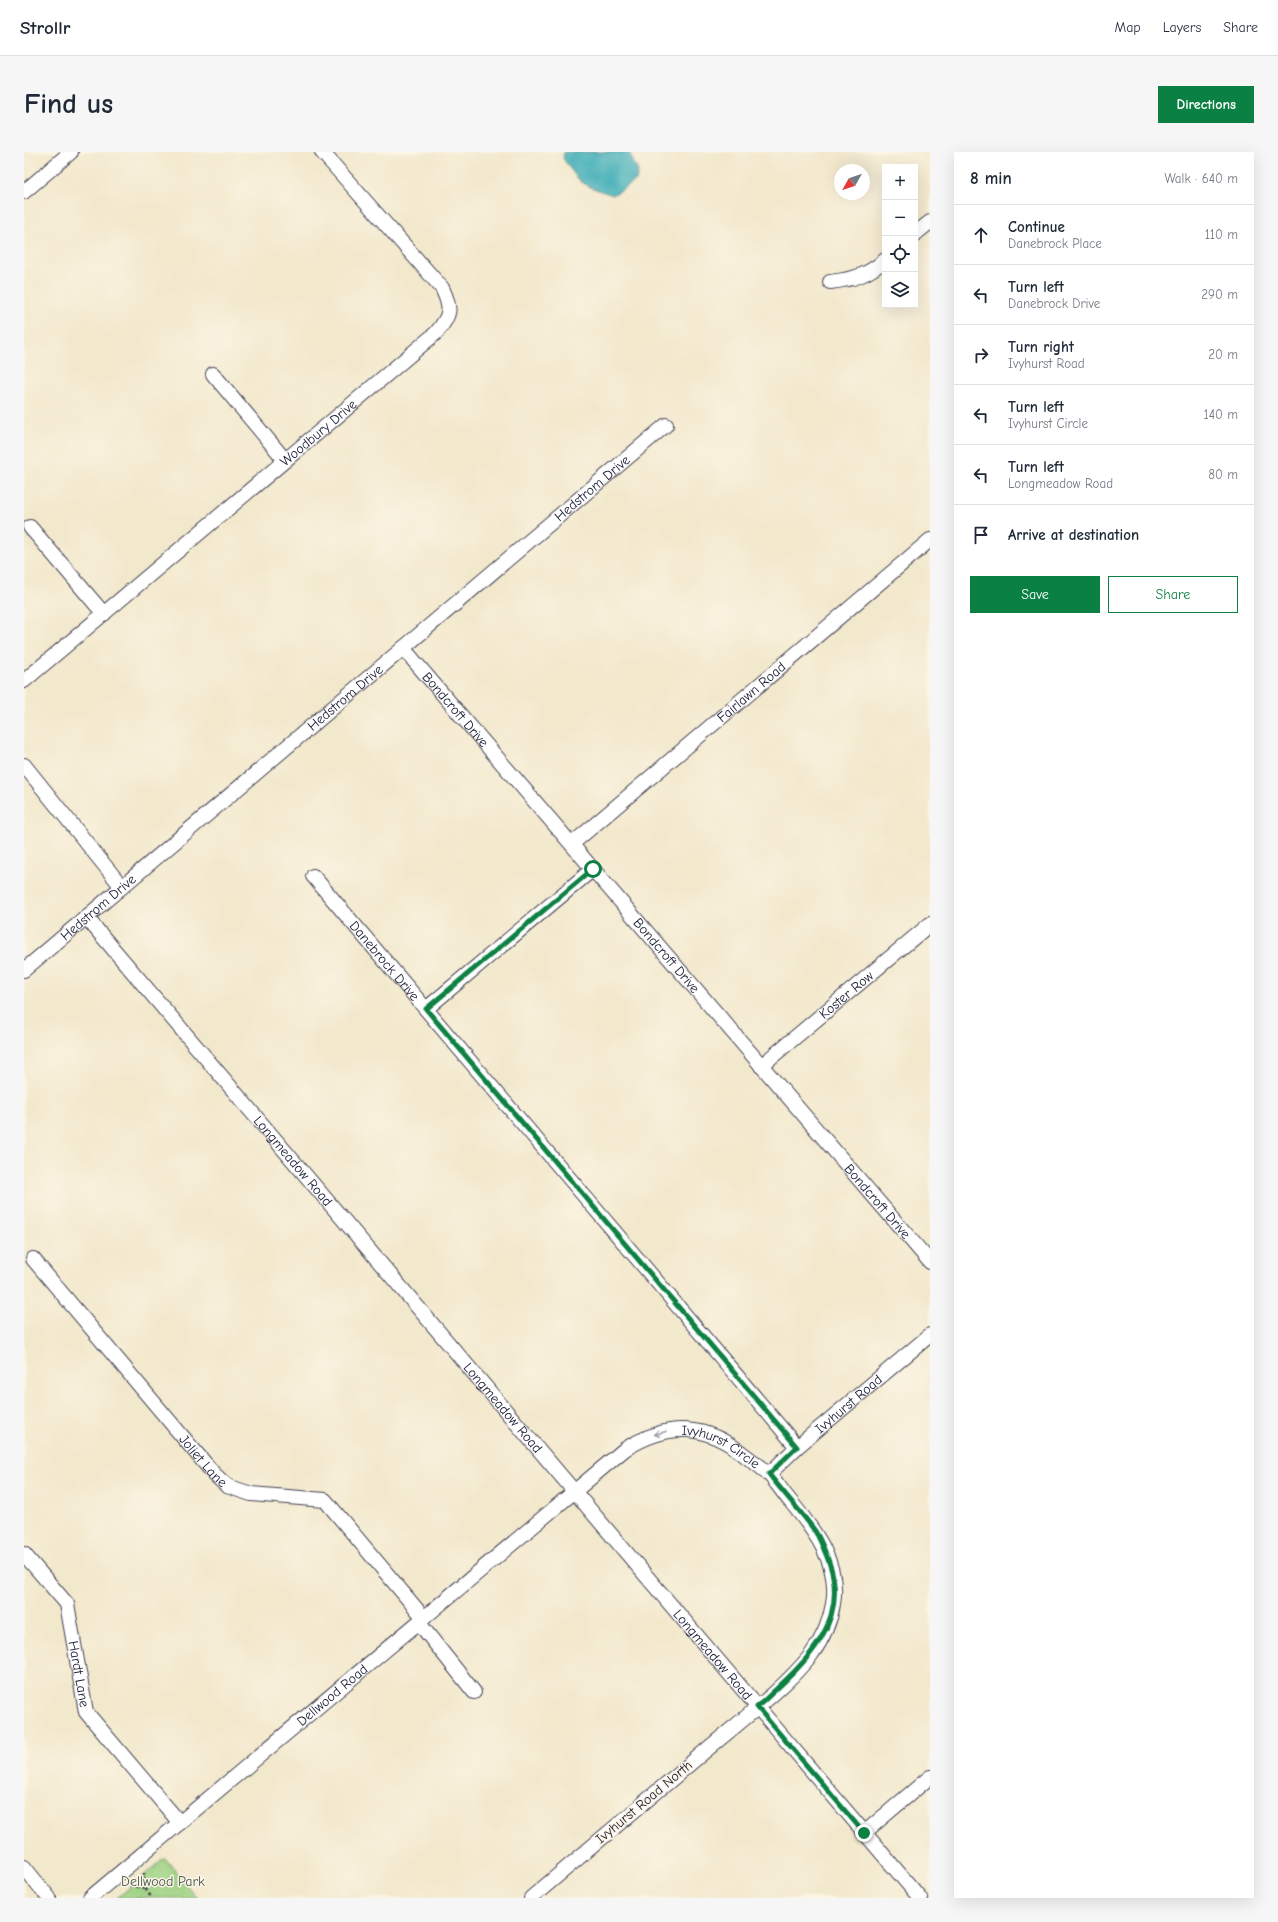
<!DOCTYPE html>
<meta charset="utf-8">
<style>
:root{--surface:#fff;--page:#f6f6f7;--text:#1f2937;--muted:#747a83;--line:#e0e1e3;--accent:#0b8043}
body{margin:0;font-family:"Comic Neue",sans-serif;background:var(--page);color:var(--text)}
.controls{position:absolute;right:12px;top:12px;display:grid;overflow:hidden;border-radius:0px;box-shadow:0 4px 16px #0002}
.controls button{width:36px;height:36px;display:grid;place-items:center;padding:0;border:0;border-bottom:1px solid var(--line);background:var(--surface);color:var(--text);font:20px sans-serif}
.compass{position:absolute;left:810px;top:12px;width:36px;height:36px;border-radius:50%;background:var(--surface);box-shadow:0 4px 16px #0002;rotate:230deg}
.stop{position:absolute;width:12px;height:12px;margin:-9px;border:3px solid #0b8043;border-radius:50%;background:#fff}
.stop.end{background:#0b8043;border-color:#fff;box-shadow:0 1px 4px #0008}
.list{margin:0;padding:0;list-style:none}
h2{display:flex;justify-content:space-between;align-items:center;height:52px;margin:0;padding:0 16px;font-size:17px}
h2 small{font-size:13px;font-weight:400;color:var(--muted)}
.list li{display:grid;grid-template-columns:26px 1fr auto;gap:12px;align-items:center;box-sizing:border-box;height:60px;padding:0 16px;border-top:1px solid var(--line)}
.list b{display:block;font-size:15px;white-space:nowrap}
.list p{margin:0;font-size:13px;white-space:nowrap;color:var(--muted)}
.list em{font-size:13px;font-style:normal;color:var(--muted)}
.actions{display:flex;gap:8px;padding:12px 16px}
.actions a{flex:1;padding:9px 0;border:1px solid var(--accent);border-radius:0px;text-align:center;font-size:14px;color:var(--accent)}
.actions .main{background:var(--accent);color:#fff}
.icon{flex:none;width:22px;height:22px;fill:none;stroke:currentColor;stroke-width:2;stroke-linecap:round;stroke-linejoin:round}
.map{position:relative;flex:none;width:906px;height:1746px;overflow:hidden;border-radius:0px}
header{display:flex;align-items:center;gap:24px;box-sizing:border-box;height:56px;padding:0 20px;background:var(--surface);border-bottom:1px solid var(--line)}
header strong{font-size:19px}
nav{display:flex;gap:22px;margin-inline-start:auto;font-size:14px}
.intro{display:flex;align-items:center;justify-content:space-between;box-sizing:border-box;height:96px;padding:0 24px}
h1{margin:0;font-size:28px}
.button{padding:10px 18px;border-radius:0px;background:var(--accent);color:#fff;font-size:14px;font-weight:700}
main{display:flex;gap:24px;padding:0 24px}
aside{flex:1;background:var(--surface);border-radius:0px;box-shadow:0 4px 16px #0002}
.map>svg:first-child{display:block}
.green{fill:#9cd182;stroke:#5f7a5e}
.water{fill:#3cadb7;stroke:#2f6879}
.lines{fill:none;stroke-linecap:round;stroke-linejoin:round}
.minor-casing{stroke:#414051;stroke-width:16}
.path{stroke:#414051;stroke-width:2.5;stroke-dasharray:3 3;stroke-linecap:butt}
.minor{stroke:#fff;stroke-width:14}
.oneway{stroke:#9c9ca7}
.route{stroke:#0b8043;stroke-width:5}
.labels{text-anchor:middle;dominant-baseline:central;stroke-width:3;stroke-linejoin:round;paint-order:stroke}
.street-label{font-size:14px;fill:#22223b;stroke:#fcf5e5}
.park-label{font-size:14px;fill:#475750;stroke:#fcf5e5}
</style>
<header>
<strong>Strollr</strong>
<nav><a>Map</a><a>Layers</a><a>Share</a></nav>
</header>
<div class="intro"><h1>Find us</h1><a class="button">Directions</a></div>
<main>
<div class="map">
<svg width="906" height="1746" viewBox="0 0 906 1746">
<rect width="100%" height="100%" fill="#fcf5e5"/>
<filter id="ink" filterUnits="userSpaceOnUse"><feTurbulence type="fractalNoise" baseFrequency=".025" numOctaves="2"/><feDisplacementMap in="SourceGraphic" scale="8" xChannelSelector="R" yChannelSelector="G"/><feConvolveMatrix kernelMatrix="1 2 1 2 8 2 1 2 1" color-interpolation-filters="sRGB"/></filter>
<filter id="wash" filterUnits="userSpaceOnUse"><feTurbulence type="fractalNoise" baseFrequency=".012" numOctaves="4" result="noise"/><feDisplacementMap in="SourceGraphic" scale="16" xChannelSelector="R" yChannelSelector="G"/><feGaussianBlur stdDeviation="0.9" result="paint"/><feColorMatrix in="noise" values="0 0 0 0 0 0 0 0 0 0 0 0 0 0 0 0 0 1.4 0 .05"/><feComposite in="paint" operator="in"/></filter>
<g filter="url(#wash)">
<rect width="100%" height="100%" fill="#f2e8cc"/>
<polygon class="green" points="141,1706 173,1746 93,1746"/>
<path class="water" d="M540 0H605L614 19 612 29 589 43C559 33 556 33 539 6Z"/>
</g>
<g filter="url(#ink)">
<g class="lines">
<defs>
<g id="minor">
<polyline points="0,40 47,0"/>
<polyline points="891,82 906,70"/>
<path d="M806 130C830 127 842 124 861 108"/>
<polyline points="189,222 261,308"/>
<polyline points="6,375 80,462"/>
<path id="s1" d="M379 496 906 1110"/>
<path id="s2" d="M0 529 412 181C427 163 428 157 418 136L298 0"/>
<polyline points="0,613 98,735"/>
<path id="s3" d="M548 692 906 388"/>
<path id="s4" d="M289 724 773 1295"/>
<path id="s5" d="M62 765 896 1746"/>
<path id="s6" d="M0 818 642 273"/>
<polyline points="402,857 569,717"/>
<path id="s7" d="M737 914 906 772"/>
<path id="s8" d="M9 1107 190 1322 203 1334 227 1342 301 1348 400 1466"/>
<path id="s9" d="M745 1322 773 1295 906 1183"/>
<path id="s10" d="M0 1402 43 1452 62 1560 156 1671"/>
<polyline points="395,1471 450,1540"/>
<polyline points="840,1681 906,1625"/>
<polyline points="0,1715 25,1746"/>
<path id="s11" d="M66 1746 601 1297C646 1269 683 1272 723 1305 730 1310 737 1315 744 1321 752 1329 759 1341 767 1350 791 1379 816 1412 809 1452 806 1471 798 1488 787 1503 757 1540 716 1569 680 1600 622 1649 565 1697 507 1746"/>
</g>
</defs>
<use href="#minor" class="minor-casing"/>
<g class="path">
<polyline points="106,1733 121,1737 120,1721"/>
<polyline points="121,1737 128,1746"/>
</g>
<use href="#minor" class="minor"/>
</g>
<defs><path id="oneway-shaft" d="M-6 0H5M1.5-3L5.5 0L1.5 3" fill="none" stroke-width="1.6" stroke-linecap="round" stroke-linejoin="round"/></defs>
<use class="oneway" href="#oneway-shaft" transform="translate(636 1281) rotate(165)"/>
</g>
<g class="lines" filter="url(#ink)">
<path class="route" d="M569 717 402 857 773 1295 745 1322C760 1342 777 1359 791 1379 797 1388 801 1400 805 1410 828 1474 775 1516 733 1555L840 1681"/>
</g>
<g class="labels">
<g class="street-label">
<text stroke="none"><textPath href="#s2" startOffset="385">Woodbury Drive</textPath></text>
<text stroke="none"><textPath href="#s6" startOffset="745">Hedstrom Drive</textPath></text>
<text stroke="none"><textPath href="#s3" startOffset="235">Fairlawn Road</textPath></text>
<text stroke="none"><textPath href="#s6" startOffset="421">Hedstrom Drive</textPath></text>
<text stroke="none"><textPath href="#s1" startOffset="81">Bondcroft Drive</textPath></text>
<text stroke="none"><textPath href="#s6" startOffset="97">Hedstrom Drive</textPath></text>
<text stroke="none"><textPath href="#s1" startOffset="405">Bondcroft Drive</textPath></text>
<text stroke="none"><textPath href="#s4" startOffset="111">Danebrock Drive</textPath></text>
<text stroke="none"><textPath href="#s7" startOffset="111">Koster Row</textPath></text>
<text stroke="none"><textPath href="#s5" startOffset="320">Longmeadow Road</textPath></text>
<text stroke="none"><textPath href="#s1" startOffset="729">Bondcroft Drive</textPath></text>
<text stroke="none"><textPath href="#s9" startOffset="106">Ivyhurst Road</textPath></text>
<text stroke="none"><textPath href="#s5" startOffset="644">Longmeadow Road</textPath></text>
<text stroke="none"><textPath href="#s11" startOffset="802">Ivyhurst Circle</textPath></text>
<text stroke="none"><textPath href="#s8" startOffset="264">Joliet Lane</textPath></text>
<text stroke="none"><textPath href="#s5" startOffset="968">Longmeadow Road</textPath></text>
<text stroke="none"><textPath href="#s10" startOffset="137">Hardt Lane</textPath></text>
<text stroke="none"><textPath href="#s11" startOffset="316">Dellwood Road</textPath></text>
<text transform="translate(620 1650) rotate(-40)">Ivyhurst Road North</text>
</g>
<g class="park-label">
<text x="139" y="1729">Dellwood Park</text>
</g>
</g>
</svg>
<div class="controls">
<button>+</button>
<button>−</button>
<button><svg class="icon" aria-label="locate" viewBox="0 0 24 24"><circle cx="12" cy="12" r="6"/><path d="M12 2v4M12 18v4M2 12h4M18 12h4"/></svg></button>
<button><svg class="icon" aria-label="layers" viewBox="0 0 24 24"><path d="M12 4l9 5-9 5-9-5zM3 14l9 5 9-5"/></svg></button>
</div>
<svg class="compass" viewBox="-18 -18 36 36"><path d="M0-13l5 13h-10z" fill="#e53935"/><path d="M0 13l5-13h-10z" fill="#747a83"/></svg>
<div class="stop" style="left:569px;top:717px"></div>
<div class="stop end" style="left:840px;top:1681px"></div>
</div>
<aside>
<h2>8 min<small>Walk · 640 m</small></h2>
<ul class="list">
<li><svg class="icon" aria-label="ahead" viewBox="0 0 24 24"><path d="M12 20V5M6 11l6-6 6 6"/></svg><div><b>Continue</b><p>Danebrock Place</p></div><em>110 m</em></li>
<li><svg class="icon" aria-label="left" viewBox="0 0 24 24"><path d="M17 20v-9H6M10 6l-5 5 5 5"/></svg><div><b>Turn left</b><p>Danebrock Drive</p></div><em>290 m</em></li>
<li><svg class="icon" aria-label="right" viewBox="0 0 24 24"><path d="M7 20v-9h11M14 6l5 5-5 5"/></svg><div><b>Turn right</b><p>Ivyhurst Road</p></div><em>20 m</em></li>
<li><svg class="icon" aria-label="left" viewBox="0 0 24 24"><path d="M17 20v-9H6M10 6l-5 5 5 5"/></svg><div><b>Turn left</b><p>Ivyhurst Circle</p></div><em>140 m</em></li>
<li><svg class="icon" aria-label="left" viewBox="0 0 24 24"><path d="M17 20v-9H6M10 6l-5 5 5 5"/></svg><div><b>Turn left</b><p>Longmeadow Road</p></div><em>80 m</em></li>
<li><svg class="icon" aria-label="arrive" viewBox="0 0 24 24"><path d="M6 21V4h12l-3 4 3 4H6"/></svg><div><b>Arrive at destination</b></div></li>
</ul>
<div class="actions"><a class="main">Save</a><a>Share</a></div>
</aside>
</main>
